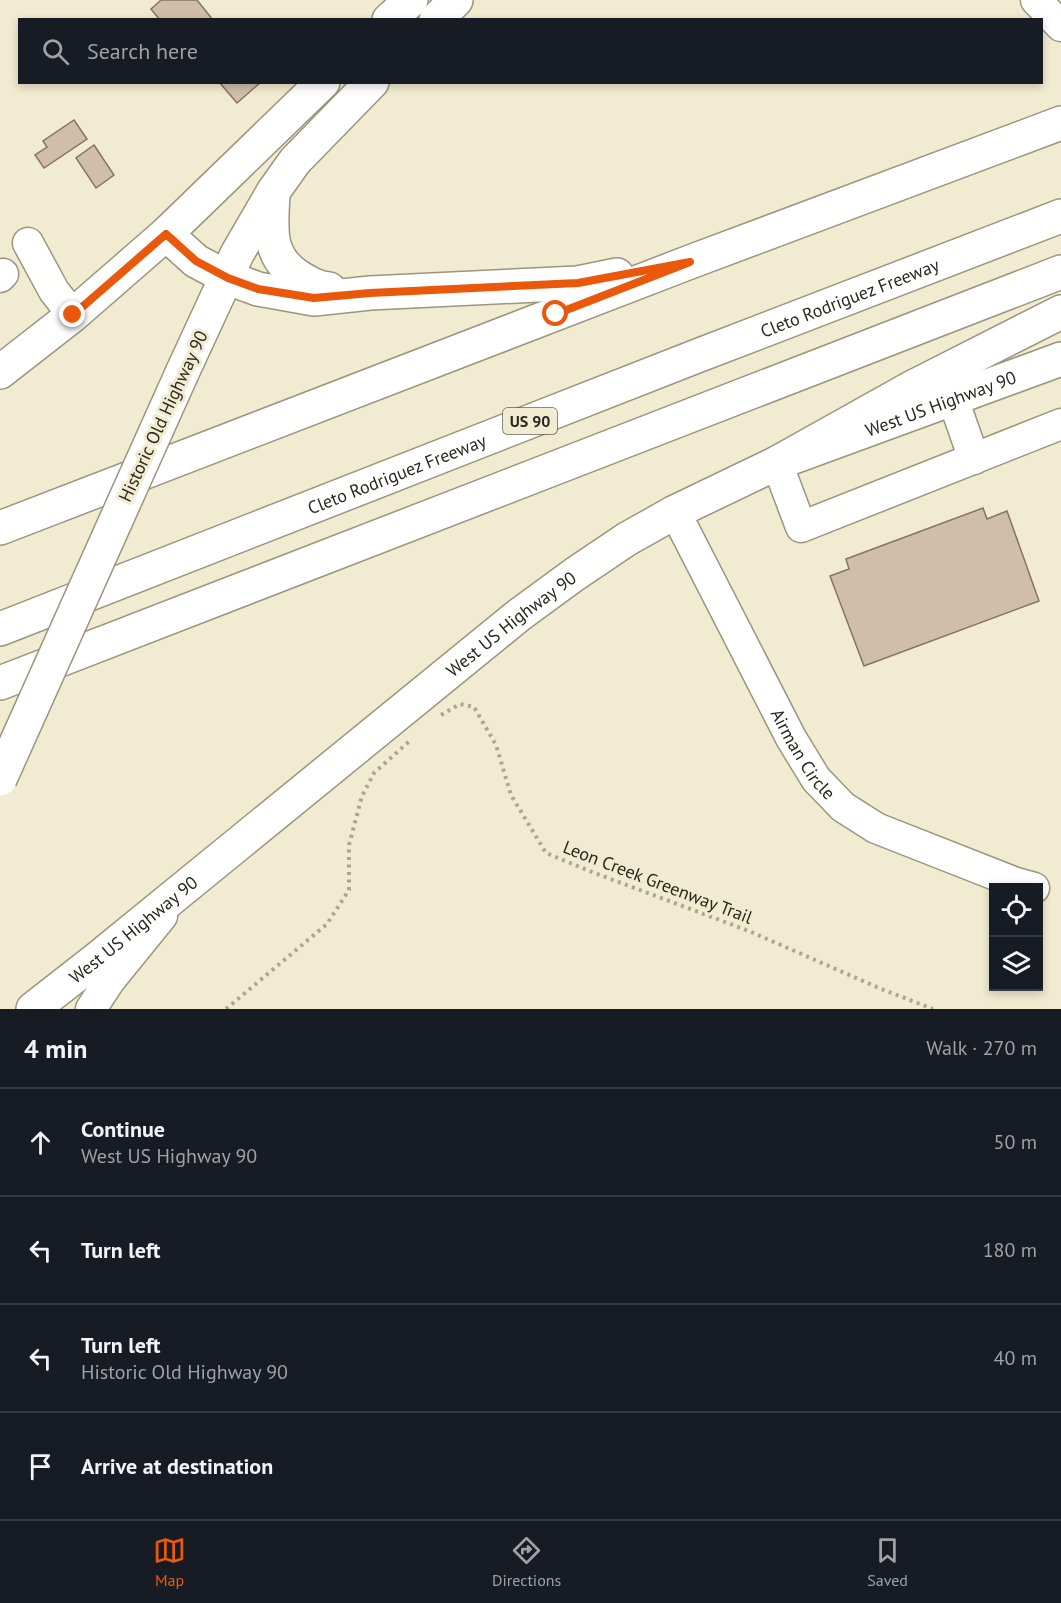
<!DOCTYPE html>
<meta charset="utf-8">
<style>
:root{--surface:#171b24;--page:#20242c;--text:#f1f3f6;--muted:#9ea1a6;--line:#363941;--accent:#ea580c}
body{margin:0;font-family:"PT Sans",sans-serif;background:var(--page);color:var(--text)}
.controls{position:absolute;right:18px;bottom:18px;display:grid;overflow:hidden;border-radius:0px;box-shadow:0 3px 9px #0003}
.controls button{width:54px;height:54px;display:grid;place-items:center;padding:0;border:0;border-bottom:2px solid var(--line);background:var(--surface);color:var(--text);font:30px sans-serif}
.stop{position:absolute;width:18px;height:18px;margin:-14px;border:4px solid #ea580c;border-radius:50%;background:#fff}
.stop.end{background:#ea580c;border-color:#fff;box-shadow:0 2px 6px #0008}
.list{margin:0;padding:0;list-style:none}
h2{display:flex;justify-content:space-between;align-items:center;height:78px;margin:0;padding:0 24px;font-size:26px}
h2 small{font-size:20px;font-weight:400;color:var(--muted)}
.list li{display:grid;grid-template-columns:39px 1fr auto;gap:18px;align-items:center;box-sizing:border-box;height:108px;padding:0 24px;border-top:2px solid var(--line)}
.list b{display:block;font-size:22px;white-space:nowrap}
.list p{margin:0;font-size:20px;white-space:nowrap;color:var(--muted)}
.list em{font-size:20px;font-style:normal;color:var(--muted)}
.icon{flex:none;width:33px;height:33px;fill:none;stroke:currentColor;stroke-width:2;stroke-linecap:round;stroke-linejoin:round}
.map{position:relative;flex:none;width:1061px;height:1009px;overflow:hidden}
.search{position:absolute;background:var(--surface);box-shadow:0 3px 9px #0003;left:18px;right:18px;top:18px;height:66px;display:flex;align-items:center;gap:15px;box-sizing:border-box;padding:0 21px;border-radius:0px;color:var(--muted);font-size:22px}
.sheet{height:510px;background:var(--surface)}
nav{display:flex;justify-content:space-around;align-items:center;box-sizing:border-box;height:84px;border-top:2px solid var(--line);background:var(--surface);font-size:16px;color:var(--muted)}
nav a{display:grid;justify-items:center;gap:3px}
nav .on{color:var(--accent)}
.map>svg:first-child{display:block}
.building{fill:#d1beaa;stroke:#867462;stroke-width:1.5}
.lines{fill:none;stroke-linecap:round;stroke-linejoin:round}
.minor-casing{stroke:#9b957d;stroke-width:33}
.major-casing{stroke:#9b957d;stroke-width:36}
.highway-casing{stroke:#9b957d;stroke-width:36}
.path{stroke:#aba692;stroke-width:4;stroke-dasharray:3 4.5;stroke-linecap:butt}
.minor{stroke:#fff;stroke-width:30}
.major{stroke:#fff;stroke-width:33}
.highway{stroke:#fff;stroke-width:33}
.major-bridge-casing{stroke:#9b957d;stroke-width:36;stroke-linecap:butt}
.major-bridge{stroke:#fff;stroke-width:33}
.route{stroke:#ea580c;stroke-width:8}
.labels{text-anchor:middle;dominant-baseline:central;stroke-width:6;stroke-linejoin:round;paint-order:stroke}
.shield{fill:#f1ebd1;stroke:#666253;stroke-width:1.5}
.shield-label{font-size:16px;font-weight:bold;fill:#2a271d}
.street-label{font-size:18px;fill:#2a271d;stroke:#f1ebd1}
</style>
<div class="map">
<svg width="1061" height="1009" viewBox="0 0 1061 1009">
<rect width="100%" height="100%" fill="#f1ebd1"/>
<g class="building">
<polygon points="161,0 197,0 213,20 160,20 151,9"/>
<polygon points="219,82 261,82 237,103"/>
<polygon points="74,120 87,139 44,168 35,155 47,147 43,141"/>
<polygon points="94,145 114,175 96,188 76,158"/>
<polygon points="983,508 987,519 1007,511 1039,601 864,666 830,576 849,569 846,559"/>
</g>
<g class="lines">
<defs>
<g id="minor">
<polyline points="1036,0 1061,26"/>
<polyline points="28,243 54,291 73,315"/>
<polyline points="0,277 3,274"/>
<polyline points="953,399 974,459"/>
<polyline points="777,463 801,527 1061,424"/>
<path id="s1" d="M675 512 791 738 816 779 843 807 876 828 1016 883 1034 888"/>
<polyline points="91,1009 110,980 162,916"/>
</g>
<g id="major">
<polyline points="389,20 411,0"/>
<polyline points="436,20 456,0"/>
<path d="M273 195C271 228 267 257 299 277 309 283 317 288 329 289"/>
<polyline points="166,234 196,261 228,278 258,289 314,299 370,293 578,283 617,275"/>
<polyline points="0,372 73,315 166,234 323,82"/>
<polyline points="182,373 237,254 273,192 295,161 372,82"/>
<polyline points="0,528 690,262 1061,123"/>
<path id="s2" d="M33 1009 97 959 519 615 575 574 627 539 675 512 777 463 1061 359"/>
</g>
<g id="highway">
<polyline points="777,463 913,387 1061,312"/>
<path id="s3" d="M0 629 697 356 1061 216"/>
<polyline points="0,683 1061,272"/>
</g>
</defs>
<use href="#minor" class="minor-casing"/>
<use href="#major" class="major-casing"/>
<use href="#highway" class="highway-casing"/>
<g class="path">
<polyline points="441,715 460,704 474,707 496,745 511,795 546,853 592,872 749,931 879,988 933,1009"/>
<polyline points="226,1009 327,924 349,890 349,845 362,796 374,773 412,739"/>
</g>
<use href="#minor" class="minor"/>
<use href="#major" class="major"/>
<use href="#highway" class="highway"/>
<defs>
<polyline id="major-bridge" points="0,779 182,373"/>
</defs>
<use href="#major-bridge" class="major-bridge-casing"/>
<use href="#major-bridge" class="major-bridge"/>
</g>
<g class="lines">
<polyline class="route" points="73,315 166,234 196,261 228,278 258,289 314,298 370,293 578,283 690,262 556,314"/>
</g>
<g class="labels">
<rect class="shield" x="503" y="408" width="54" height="26" rx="4.5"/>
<g class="shield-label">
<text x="530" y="421">US 90</text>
</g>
<g class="street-label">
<text stroke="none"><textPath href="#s3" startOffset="912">Cleto Rodriguez Freeway</textPath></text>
<text stroke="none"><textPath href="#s2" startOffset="1100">West US Highway 90</textPath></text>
<text transform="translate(163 416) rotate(-65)">Historic Old Highway 90</text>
<text stroke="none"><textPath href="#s3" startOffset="426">Cleto Rodriguez Freeway</textPath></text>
<text stroke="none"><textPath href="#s2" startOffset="614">West US Highway 90</textPath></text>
<text stroke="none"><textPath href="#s1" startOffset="274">Airman Circle</textPath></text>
<text transform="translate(658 882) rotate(21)">Leon Creek Greenway Trail</text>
<text stroke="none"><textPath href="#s2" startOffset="128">West US Highway 90</textPath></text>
</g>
</g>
</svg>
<div class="controls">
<button><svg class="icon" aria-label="locate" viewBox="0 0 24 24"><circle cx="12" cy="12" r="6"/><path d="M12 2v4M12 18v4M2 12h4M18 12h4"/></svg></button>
<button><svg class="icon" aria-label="layers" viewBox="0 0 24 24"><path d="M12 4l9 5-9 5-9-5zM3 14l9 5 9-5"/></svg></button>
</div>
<div class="stop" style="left:556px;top:314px"></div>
<div class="stop end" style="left:73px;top:315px"></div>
<div class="search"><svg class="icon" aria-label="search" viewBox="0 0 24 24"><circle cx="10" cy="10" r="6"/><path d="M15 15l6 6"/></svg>Search here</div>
</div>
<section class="sheet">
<h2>4 min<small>Walk · 270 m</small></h2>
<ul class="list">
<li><svg class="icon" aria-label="ahead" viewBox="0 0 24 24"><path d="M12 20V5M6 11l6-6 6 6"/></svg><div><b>Continue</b><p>West US Highway 90</p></div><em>50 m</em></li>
<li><svg class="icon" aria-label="left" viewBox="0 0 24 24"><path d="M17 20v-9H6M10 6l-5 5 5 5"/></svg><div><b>Turn left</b></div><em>180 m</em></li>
<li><svg class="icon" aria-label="left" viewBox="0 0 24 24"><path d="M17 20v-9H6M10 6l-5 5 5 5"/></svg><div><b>Turn left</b><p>Historic Old Highway 90</p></div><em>40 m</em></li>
<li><svg class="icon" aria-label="arrive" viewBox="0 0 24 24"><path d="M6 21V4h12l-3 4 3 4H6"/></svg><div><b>Arrive at destination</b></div></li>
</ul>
</section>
<nav>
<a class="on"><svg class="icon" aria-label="map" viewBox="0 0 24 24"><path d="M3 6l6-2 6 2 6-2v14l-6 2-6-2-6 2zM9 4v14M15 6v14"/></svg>Map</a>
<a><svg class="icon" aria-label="directions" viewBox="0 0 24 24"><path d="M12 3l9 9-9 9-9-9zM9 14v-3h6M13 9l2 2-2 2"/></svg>Directions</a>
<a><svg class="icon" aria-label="saved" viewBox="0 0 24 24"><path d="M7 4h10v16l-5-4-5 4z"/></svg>Saved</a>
</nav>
